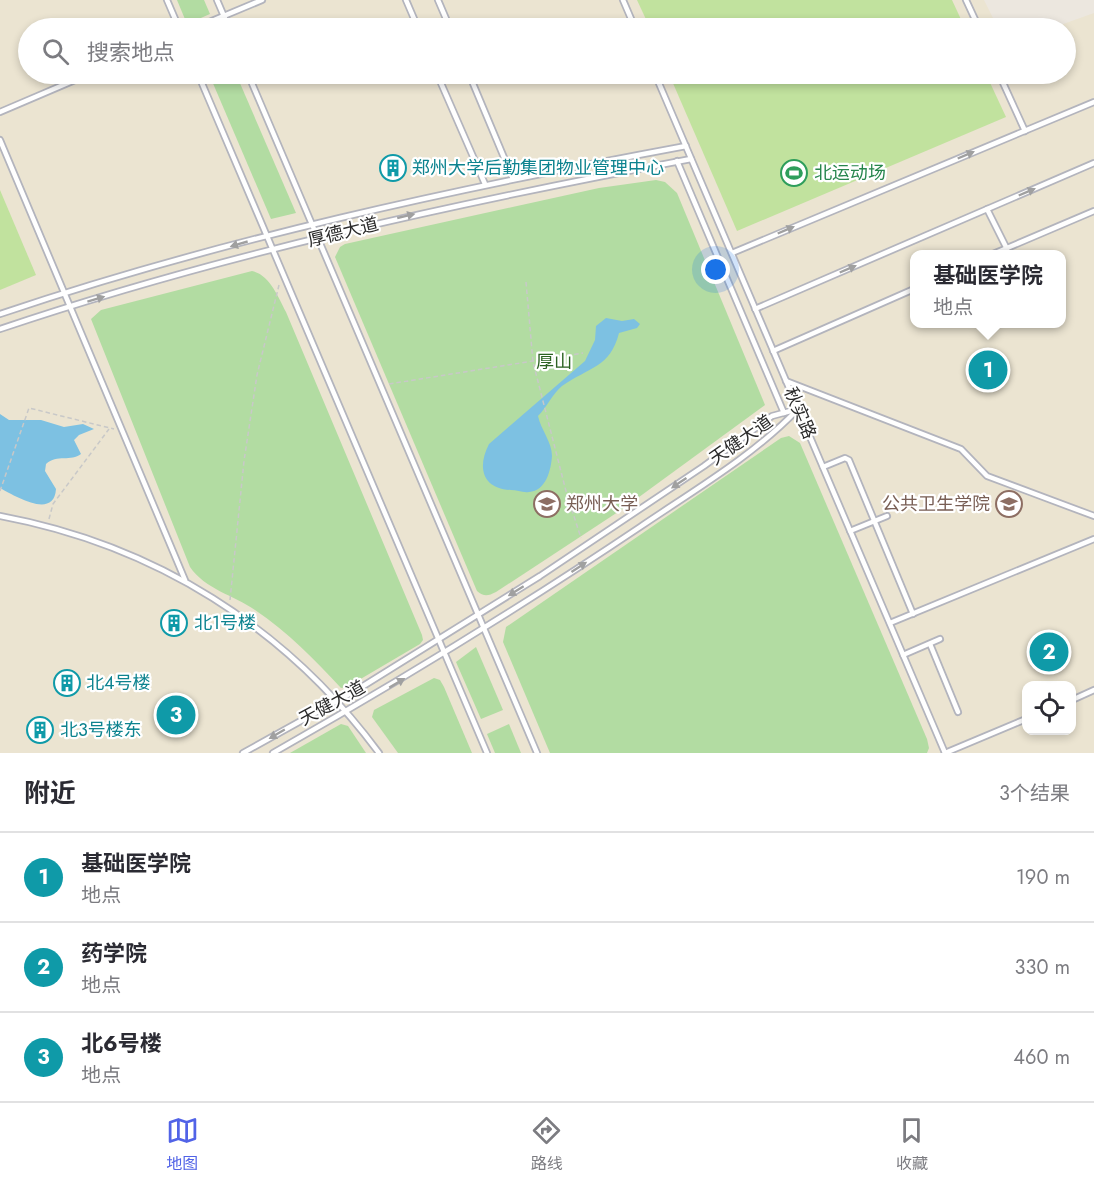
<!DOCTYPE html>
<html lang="zh">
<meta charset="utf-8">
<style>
:root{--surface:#fff;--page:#f7f7f7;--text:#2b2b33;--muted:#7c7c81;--line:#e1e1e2;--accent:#5163e7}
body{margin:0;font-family:Jost,"Noto Sans SC",sans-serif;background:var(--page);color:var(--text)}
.controls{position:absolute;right:18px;bottom:18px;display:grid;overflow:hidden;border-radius:12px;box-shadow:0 3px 9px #0003}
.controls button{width:54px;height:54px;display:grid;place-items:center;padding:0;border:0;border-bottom:2px solid var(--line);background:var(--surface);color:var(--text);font:30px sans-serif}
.you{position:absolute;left:716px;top:270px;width:21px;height:21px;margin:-15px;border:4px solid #fff;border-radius:50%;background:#1a73e8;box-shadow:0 0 0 9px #1a73e833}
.badge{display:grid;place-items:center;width:39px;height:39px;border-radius:50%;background:var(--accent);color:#fff;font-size:20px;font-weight:700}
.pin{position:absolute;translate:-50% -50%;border:3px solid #fff;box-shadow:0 2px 6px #0006}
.popup{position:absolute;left:910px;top:250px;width:156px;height:78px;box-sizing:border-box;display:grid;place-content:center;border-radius:12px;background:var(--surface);filter:drop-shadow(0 2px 4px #0005);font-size:20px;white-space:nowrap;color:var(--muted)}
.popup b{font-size:22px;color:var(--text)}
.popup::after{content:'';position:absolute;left:50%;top:100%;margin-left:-12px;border:12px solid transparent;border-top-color:var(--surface)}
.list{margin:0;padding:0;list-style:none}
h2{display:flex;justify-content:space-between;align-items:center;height:78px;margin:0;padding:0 24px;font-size:26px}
h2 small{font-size:20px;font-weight:400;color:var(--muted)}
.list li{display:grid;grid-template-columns:39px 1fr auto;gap:18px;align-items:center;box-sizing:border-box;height:90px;padding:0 24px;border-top:2px solid var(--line)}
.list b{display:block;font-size:22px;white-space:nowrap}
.list p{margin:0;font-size:20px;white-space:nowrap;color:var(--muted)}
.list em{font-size:20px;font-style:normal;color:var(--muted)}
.icon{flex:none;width:33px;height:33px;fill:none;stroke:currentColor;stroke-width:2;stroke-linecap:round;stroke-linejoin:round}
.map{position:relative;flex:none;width:1094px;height:753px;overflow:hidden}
.search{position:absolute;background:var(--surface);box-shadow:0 3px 9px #0003;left:18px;right:18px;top:18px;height:66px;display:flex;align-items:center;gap:15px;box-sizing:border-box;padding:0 21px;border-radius:33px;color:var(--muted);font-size:22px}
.sheet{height:348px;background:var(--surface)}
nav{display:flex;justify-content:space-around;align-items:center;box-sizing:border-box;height:84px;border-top:2px solid var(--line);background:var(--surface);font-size:16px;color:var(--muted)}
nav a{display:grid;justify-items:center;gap:3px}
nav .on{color:var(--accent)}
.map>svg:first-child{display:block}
.education{fill:#ebe4d1;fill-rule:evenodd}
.green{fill:#b2dca2}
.pitch{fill:#c1e29e}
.water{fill:#7dc1e2}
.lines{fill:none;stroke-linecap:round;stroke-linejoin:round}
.service-casing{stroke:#b3b4bd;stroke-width:8}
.path{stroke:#c8c8c8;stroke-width:1.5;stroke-dasharray:4.5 3;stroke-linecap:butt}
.service{stroke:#fff;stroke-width:4.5}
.oneway{fill:#a0a0a0}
.labels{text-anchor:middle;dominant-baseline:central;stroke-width:4.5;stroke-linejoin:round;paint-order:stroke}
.culture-label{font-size:18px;fill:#0d838f;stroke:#fff;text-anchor:start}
.leisure-label{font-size:18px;fill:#27864d;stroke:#fff;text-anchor:start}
.street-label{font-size:18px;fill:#2b2b2b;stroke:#fff}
.park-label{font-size:18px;fill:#2b6222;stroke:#fff}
.education-label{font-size:18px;fill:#785e54;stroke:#fff;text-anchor:start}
</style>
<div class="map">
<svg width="1094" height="753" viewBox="0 0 1094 753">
<rect width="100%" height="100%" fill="#ece7df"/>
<path class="education" d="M0 0H984L998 28H28V74H1066V28H1052L1094 13V753H0ZM914 254H1062V324H914ZM1026 686H1072V730H1026Z"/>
<g class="green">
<polygon points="177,0 204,0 210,14 187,24"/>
<polygon points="209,74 236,74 296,213 271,219"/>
<path d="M656 180 665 182 677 193 765 405 624 508 496 592C488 596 484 597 477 591L335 257 340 247 345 244 599 188Z"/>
<path d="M252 271C270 275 278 297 286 312L422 635 423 640 420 644 347 687 341 688C314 659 288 632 255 610 233 595 205 589 190 567L91 319 101 310Z"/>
<polygon points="789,436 800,443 927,739 929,748 927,753 550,753 503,642 506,627 781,438"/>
<polygon points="476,647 503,710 481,719 456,662"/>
<polygon points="434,678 440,680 444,687 472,753 398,753 372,717 374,710"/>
<polygon points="341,724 348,726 366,753 290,753"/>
<polygon points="509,724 521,753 495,753 487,734"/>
</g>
<g class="pitch">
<polygon points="637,0 952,0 965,28 650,28"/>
<polygon points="669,74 986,74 1006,117 737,231"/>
<polygon points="0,190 36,275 0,290"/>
</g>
<g class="water">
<path d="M606 318 622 321 634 319 640 324 637 328 619 333C610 368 589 367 562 386 553 393 547 407 538 416 541 430 552 442 552 456 551 470 546 491 529 492 523 493 517 490 511 490 482 489 477 467 489 444L585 361 595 340 596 326Z"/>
<path d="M0 414 9 420H41L64 427 83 424 94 429 79 435 74 440 81 454C71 462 57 454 46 464L45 471 56 489C54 520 15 496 0 488Z"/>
</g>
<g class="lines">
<defs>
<g id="service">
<polyline points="167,0 179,28"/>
<polyline points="217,0 229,28"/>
<polyline points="406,0 418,28"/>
<polyline points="438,0 450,28"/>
<polyline points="623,0 635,28"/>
<polyline points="966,0 979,28"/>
<polyline points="195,28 262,0"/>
<polyline points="198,74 487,753"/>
<polyline points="248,74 537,753"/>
<polyline points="437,74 485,184"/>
<polyline points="469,74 513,179"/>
<polyline points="655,74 945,753"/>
<polyline points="999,74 1025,131"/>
<polyline points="0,112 89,74"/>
<polyline points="0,140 185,580"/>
<polyline points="677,161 784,413"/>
<polyline points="987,209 1007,249"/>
<polyline points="732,253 1094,102"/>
<polyline points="993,254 1094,211"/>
<polyline points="755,309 1094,163"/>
<path d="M0 314C223 239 454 189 686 146"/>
<path d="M0 329C226 253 458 203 691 159"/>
<polyline points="773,351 914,289"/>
<polyline points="786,381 961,449 987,476 1094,516"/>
<polyline points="823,467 845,458 849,460 913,614"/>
<path d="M0 516C155 545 286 627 379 753"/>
<polyline points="850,531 887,516"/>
<polyline points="890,623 1094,539"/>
<polyline points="930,644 958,712"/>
<polyline points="903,655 940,639"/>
<polyline points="1072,700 1094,690"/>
<polyline points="243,753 360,688 540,576 704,466 772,416 798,409"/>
<path d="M273 753C398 682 521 607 640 527 693 491 753 456 797 410"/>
<polyline points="945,753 1026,719"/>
</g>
</defs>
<use href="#service" class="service-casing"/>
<g class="path">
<polyline points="526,282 533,362 567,495 581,538"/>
<polyline points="389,384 583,353"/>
<polyline points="0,491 29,408 114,429"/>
<polyline points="49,519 53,504 109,429"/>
<polyline points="230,600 244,461 257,375 279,285"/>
</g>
<use href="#service" class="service"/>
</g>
<defs><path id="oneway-solid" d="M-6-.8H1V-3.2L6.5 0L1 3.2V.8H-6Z" transform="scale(1.5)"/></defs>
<g class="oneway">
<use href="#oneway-solid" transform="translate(966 155) rotate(-23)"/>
<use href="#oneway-solid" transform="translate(1027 192) rotate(-23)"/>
<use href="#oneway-solid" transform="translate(406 216) rotate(-13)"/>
<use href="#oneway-solid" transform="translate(786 230) rotate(-23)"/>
<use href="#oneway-solid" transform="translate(239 244) rotate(164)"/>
<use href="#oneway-solid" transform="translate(848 269) rotate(-23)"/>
<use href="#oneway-solid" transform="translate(96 299) rotate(-17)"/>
<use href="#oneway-solid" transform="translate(679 483) rotate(146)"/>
<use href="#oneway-solid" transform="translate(579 567) rotate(-33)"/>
<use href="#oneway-solid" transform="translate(516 591) rotate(148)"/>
<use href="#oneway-solid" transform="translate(397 683) rotate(-31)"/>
<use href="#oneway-solid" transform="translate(277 734) rotate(150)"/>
</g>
<defs>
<symbol id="building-ring" viewBox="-11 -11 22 22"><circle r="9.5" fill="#fff" stroke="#0f9aa8" stroke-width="1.5"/><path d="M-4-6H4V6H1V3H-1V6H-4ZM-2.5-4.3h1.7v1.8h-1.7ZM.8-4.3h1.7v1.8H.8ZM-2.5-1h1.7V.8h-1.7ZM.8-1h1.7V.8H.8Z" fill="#0f9aa8"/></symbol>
<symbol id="stadium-ring" viewBox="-11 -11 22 22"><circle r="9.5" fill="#fff" stroke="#2e9e5b" stroke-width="1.5"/><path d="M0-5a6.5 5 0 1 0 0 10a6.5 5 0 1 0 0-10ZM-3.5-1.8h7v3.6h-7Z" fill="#2e9e5b"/></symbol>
<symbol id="university-ring" viewBox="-11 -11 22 22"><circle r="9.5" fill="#fff" stroke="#8d6e63" stroke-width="1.5"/><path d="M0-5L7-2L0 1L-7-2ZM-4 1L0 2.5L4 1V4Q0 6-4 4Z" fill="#8d6e63"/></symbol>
</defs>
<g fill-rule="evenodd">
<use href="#building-ring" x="378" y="153" width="30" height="30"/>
<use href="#stadium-ring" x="779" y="158" width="30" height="30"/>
<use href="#university-ring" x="532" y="489" width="30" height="30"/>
<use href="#university-ring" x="994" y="489" width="30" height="30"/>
<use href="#building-ring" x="159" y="608" width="30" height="30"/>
<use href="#building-ring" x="52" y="668" width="30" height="30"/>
<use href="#building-ring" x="25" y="715" width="30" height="30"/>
</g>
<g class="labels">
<g class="culture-label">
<text x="412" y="168">郑州大学后勤集团物业管理中心</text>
<text x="194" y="623">北1号楼</text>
<text x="86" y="683">北4号楼</text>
<text x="60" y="730">北3号楼东</text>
</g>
<g class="leisure-label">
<text x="814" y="173">北运动场</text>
</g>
<g class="street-label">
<text transform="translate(343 232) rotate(-14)">厚德大道</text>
<text transform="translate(800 413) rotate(67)">秋实路</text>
<text transform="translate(741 440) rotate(-35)">天健大道</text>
<text transform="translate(332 703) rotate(-29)">天健大道</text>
</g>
<g class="park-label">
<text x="554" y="362">厚山</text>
</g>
<g class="education-label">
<text x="566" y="504">郑州大学</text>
<text x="990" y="504" text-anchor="end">公共卫生学院</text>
</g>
</g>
</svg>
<div class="controls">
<button><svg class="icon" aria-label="locate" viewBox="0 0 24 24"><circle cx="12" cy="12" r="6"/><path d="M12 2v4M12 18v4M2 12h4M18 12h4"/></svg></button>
</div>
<div class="you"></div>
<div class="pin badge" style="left:988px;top:370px;background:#0f9aa8">1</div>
<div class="popup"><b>基础医学院</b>地点</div>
<div class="pin badge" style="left:1049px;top:652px;background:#0f9aa8">2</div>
<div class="pin badge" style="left:176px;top:715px;background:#0f9aa8">3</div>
<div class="search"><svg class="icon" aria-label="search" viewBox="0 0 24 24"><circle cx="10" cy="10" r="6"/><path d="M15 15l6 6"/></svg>搜索地点</div>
</div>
<section class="sheet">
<h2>附近<small>3个结果</small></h2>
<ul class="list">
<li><span class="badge" style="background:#0f9aa8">1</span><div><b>基础医学院</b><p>地点</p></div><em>190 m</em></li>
<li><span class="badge" style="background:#0f9aa8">2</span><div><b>药学院</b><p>地点</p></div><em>330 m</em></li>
<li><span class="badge" style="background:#0f9aa8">3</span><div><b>北6号楼</b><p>地点</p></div><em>460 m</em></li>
</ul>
</section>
<nav>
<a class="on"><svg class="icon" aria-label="map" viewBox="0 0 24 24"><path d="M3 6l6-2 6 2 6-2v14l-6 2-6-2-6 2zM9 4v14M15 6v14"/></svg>地图</a>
<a><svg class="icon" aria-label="directions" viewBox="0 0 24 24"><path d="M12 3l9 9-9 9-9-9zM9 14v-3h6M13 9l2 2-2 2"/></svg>路线</a>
<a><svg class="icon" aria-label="saved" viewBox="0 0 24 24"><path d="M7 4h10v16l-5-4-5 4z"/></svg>收藏</a>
</nav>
